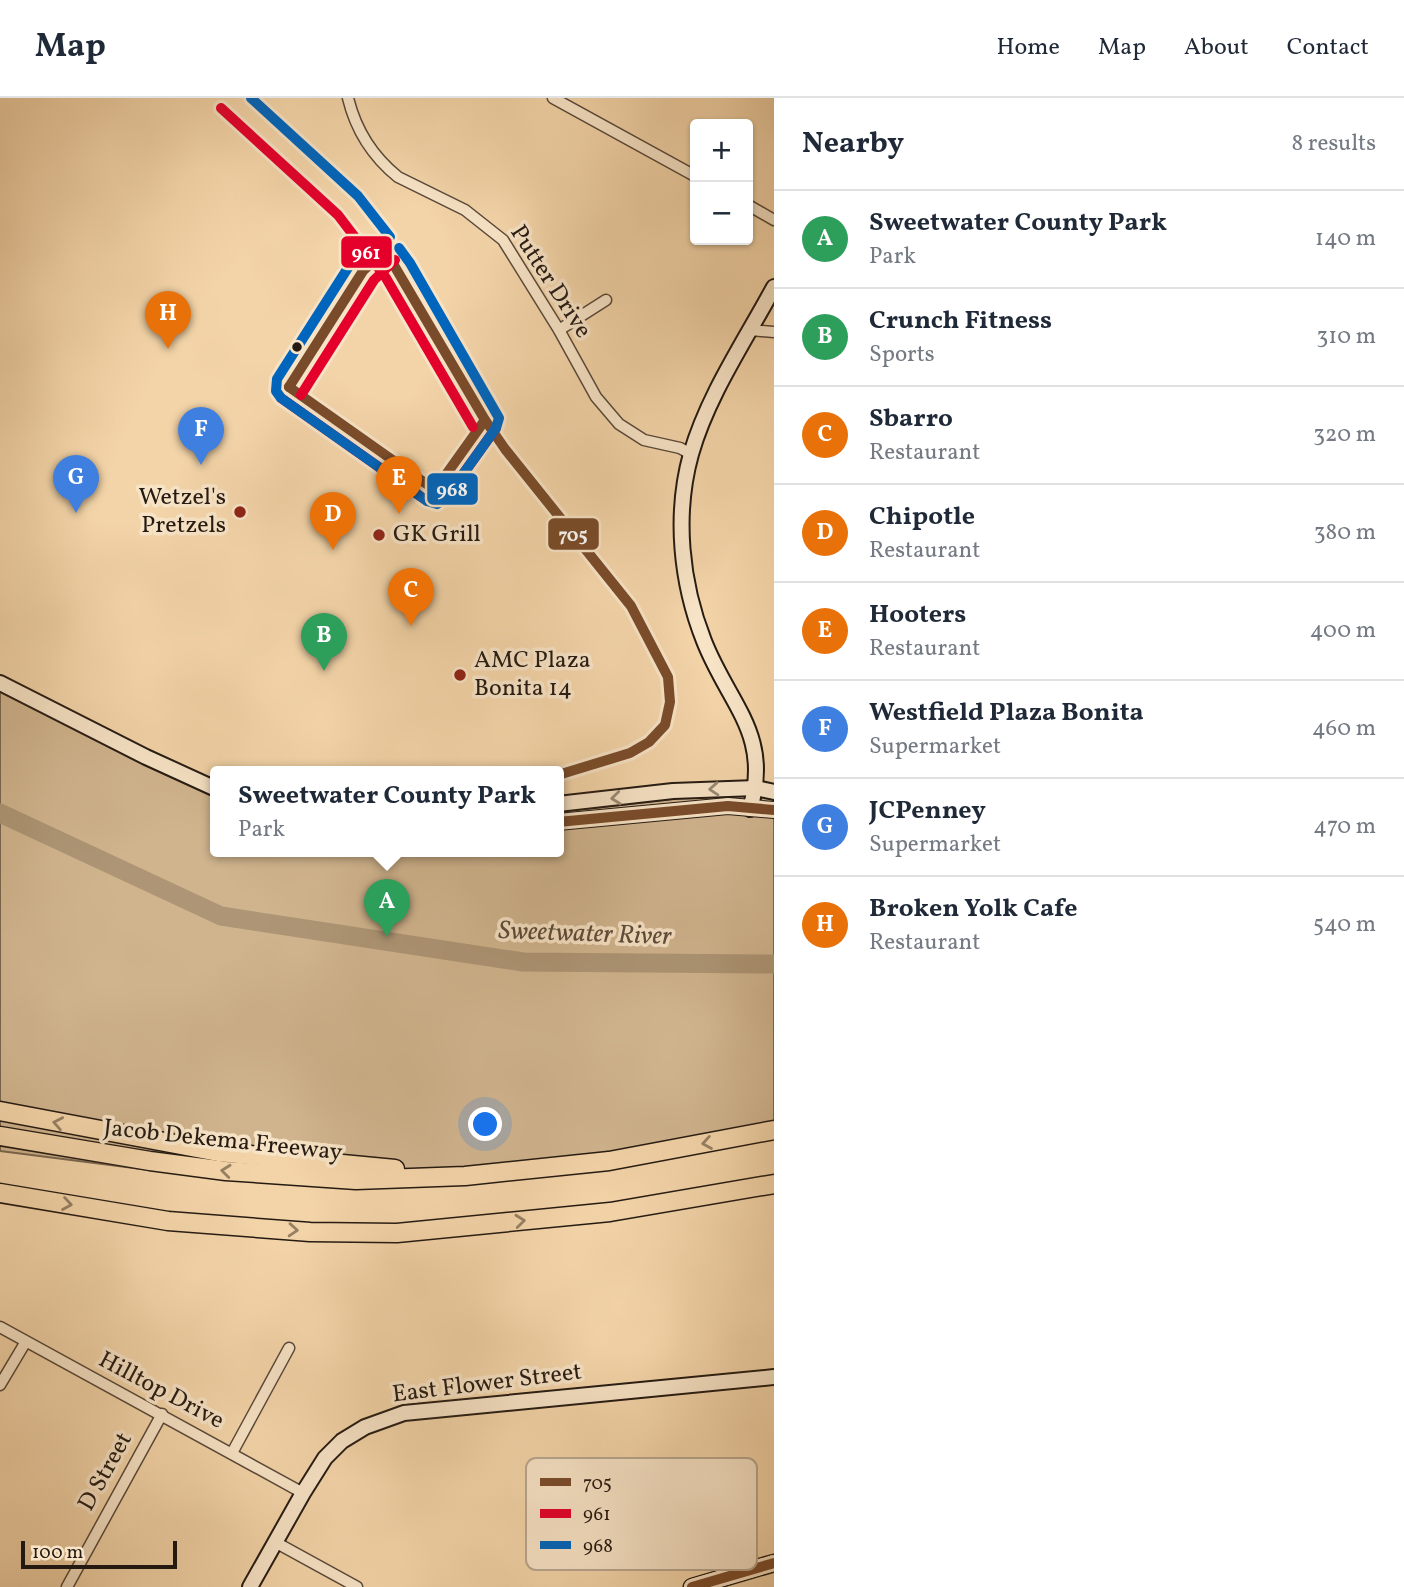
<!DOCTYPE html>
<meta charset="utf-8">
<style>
:root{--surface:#fff;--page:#f6f6f7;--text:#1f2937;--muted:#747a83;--line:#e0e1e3;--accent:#8f2418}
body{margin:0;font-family:Vollkorn,serif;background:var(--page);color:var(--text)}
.controls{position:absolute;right:21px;top:21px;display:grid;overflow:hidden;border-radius:7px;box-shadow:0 2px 5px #0004}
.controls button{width:63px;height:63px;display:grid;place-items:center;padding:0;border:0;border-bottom:2px solid var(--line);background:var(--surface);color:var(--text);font:35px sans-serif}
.scale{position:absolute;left:21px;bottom:18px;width:156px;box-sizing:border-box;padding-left:7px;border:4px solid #251a12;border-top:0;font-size:19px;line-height:24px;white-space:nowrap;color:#251a12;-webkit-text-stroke:5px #f7e3c6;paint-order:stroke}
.you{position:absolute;left:486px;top:1027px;width:24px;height:24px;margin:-18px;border:5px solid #fff;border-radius:50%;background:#1a73e8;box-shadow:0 0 0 10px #1a73e833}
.badge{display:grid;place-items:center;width:46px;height:46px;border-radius:50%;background:var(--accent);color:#fff;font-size:23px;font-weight:700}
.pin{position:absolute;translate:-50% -58px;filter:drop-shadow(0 2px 4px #0008)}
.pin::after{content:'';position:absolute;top:37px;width:24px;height:21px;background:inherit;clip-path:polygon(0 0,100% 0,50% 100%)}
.popup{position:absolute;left:210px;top:668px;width:354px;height:91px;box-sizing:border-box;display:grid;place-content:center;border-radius:7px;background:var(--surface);filter:drop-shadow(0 2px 5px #0005);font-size:23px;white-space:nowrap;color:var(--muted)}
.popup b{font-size:26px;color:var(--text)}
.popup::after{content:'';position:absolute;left:50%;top:100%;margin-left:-14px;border:14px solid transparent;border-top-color:var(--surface)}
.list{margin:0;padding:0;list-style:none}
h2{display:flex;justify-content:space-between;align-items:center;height:91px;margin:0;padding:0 28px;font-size:30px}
h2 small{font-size:23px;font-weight:400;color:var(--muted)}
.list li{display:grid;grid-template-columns:46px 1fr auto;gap:21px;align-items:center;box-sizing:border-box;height:98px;padding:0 28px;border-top:2px solid var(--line)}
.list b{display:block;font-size:26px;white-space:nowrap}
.list p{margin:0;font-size:23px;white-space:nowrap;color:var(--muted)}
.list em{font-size:23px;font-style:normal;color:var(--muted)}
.map{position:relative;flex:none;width:774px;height:1489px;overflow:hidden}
header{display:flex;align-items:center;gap:42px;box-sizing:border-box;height:98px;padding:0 35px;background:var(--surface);border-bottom:2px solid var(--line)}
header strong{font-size:33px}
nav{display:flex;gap:38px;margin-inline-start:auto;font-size:24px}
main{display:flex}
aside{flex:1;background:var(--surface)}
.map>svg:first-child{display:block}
.green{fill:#d0b48e;stroke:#7a6750;stroke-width:2}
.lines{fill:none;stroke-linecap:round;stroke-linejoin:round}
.river{stroke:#ad9575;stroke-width:19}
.street-casing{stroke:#584838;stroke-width:13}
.secondary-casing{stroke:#251a12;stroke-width:18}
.primary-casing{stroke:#251a12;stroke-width:19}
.highway-casing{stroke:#251a12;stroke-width:21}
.street{stroke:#f7e3c6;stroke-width:10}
.secondary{stroke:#f7e3c6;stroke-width:14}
.primary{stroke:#f3d4a8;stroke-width:16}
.highway{stroke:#f3d4a8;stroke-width:18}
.bus-1-casing{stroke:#f7e3c6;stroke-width:16}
.bus-2-casing{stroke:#f7e3c6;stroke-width:16}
.bus-3-casing{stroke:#f7e3c6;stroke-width:16}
.bus-1{stroke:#7a4b2a;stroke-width:10}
.bus-2{stroke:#e4002b;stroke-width:10}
.bus-3{stroke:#0065bd;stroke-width:10}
.oneway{stroke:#988975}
.oneway2{stroke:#968064}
.bus-dot{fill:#251a12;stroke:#f7e3c6;stroke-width:2.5}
.poi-dot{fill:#8f2418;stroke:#f7e3c6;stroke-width:2.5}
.labels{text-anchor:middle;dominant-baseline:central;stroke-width:7;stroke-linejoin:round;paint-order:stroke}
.street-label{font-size:24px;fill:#251a12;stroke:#f7e3c6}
.poi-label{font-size:24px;fill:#251a12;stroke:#f7e3c6;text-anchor:start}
.water-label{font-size:26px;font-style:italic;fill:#5b4b3a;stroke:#f7e3c6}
.key{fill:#f7e3c6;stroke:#b8a790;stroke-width:2}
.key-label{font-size:19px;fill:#251a12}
.line-badge{stroke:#f7e3c6;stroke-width:2.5}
.badge-label{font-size:19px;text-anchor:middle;font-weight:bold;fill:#fff}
</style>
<header>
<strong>Map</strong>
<nav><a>Home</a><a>Map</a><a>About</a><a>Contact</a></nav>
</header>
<main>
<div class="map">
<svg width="774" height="1489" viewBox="0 0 774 1489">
<rect width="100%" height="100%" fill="#f3d4a8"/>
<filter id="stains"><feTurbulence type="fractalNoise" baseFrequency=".00286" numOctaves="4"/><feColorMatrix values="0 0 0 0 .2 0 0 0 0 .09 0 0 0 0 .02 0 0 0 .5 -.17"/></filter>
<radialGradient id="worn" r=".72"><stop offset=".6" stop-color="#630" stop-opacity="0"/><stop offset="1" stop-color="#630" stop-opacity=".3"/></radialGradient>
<polygon class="green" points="0,587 215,691 216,753 558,753 559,714 707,697 756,696 774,700 774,1033 608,1063 220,1081 0,1053"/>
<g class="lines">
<polyline class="river" points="0,715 221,818 523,864 774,866"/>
<defs>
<g id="street">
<path d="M348 0C356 33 372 58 398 79L465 112 503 142 559 232 596 299 619 326 644 342 680 350 691 356"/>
<polyline points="553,0 695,78"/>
<polyline points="748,107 774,122"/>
<polyline points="559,232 606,202"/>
<polyline points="750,232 774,234"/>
<polyline points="0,1229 303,1395"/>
<polyline points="0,1287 25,1245"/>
<polyline points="232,1355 289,1250"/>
<polyline points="275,1444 357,1489"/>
<polyline points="67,1489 162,1316"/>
</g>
<g id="secondary">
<polyline points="0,585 146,659 216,691"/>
<polyline points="558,706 673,693 756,690 774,694"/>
<path d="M750 711C772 636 729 607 704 543 681 485 674 417 691 356 708 297 745 243 774 189"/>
<polyline points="558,724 728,708 774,712"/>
<polyline points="250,1489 303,1395 325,1360 342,1343 365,1329 404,1315 774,1279"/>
</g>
<polyline id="primary" points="692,1489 774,1465"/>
<g id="highway">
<polyline points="0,1013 218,1054 395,1071"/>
<polyline points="0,1038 150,1063 226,1073 356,1082 465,1078 609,1063 774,1032"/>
<polyline points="0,1095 168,1123 310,1134 397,1135 610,1114 774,1086"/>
</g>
</defs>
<use href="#street" class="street-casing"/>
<use href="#secondary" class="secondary-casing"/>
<use href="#primary" class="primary-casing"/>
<use href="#highway" class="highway-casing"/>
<use href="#street" class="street"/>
<use href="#secondary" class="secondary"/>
<use href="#primary" class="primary"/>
<use href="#highway" class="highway"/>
<defs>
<g id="bus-1">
<polyline points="385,152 485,322 505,351 631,508 668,579 670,604 665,627 649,644 630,655 558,677"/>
<polyline points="289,289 435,392"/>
<polyline points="289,289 363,173 385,152"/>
<polyline points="435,392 485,322"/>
<polyline points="558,724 728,708 774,712"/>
<polyline points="692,1489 774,1465"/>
</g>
<g id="bus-2">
<polyline points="221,10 338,117 386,180 473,329"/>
<polyline points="301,297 374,182 395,162"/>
<polyline points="281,300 427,403"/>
<polyline points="446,400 496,330"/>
</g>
<g id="bus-3">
<polyline points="251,0 358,98 390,139"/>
<polyline points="365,152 351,165 277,281 276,293 281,300 427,403 437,406 446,400 496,330 499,320 410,165 399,150"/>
</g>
</defs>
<use href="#bus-1" class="bus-1-casing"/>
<use href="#bus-2" class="bus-2-casing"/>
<use href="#bus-3" class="bus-3-casing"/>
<use href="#bus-1" class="bus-1"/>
<use href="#bus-2" class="bus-2"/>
<use href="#bus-3" class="bus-3"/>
</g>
<defs><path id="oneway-chevron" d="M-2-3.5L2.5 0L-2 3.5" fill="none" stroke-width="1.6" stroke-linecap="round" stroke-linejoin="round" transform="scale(1.75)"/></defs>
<g class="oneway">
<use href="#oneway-chevron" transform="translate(714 691) rotate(176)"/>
<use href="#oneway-chevron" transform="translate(616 700) rotate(174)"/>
</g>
<g class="oneway2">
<use href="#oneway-chevron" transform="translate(58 1025) rotate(-169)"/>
<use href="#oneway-chevron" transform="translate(707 1045) rotate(170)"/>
<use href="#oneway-chevron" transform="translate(226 1073) rotate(-174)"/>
<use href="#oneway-chevron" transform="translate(67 1106) rotate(9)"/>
<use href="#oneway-chevron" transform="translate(520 1123) rotate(-6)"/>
<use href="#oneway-chevron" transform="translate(293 1132) rotate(4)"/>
</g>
<circle class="bus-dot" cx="297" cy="249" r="6"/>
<g class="poi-dot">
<circle cx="240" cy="414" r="7"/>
<circle cx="379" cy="437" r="7"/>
<circle cx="460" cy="577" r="7"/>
</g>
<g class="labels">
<g class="street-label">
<text transform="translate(550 184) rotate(57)">Putter Drive</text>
<text transform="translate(223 1043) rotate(6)">Jacob Dekema Freeway</text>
<text transform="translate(487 1286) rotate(-7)">East Flower Street</text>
<text transform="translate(161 1293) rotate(28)">Hilltop Drive</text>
<text transform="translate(106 1374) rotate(-61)">D Street</text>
</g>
<g class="poi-label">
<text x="226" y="400" text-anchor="end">Wetzel's<tspan x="226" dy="28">Pretzels</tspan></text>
<text x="393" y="437">GK Grill</text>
<text x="474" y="563">AMC Plaza<tspan x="474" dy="28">Bonita 14</tspan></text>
</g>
<g class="water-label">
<text transform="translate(585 836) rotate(2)">Sweetwater River</text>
</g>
</g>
<rect x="526" y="1360" width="231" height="112" rx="10" class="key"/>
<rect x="540" y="1380" width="31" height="8" fill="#7a4b2a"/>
<rect x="540" y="1411" width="31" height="9" fill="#e4002b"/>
<rect x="540" y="1443" width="31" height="8" fill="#0065bd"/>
<g class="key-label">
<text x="583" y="1391">705</text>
<text x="583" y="1422">961</text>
<text x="583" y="1454">968</text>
</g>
<g class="line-badge">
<rect x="340" y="137" width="53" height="34" rx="7" fill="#e4002b"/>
<rect x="426" y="374" width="53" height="34" rx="7" fill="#0065bd"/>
<rect x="547" y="419" width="53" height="34" rx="7" fill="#7a4b2a"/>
</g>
<g class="badge-label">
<text x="366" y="161">961</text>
<text x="452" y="398">968</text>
<text x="573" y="443">705</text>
</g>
<rect width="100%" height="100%" filter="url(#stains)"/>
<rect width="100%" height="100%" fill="url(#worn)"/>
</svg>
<div class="controls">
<button>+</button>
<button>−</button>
</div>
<div class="scale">100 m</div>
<div class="you"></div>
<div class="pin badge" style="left:387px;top:839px;background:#2e9e5b">A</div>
<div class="popup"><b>Sweetwater County Park</b>Park</div>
<div class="pin badge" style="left:324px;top:573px;background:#2e9e5b">B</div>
<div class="pin badge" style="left:411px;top:528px;background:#e8710a">C</div>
<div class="pin badge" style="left:333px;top:452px;background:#e8710a">D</div>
<div class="pin badge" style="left:399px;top:416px;background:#e8710a">E</div>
<div class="pin badge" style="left:201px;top:367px;background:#3f7fe0">F</div>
<div class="pin badge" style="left:76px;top:415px;background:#3f7fe0">G</div>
<div class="pin badge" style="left:168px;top:251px;background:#e8710a">H</div>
</div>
<aside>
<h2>Nearby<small>8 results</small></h2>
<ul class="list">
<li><span class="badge" style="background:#2e9e5b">A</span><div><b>Sweetwater County Park</b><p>Park</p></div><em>140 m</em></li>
<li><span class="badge" style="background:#2e9e5b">B</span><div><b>Crunch Fitness</b><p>Sports</p></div><em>310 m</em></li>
<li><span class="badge" style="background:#e8710a">C</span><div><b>Sbarro</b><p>Restaurant</p></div><em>320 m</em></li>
<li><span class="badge" style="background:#e8710a">D</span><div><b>Chipotle</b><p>Restaurant</p></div><em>380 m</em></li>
<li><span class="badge" style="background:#e8710a">E</span><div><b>Hooters</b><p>Restaurant</p></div><em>400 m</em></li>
<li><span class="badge" style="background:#3f7fe0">F</span><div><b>Westfield Plaza Bonita</b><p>Supermarket</p></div><em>460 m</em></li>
<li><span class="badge" style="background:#3f7fe0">G</span><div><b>JCPenney</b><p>Supermarket</p></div><em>470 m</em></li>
<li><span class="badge" style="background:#e8710a">H</span><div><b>Broken Yolk Cafe</b><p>Restaurant</p></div><em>540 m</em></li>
</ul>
</aside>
</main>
